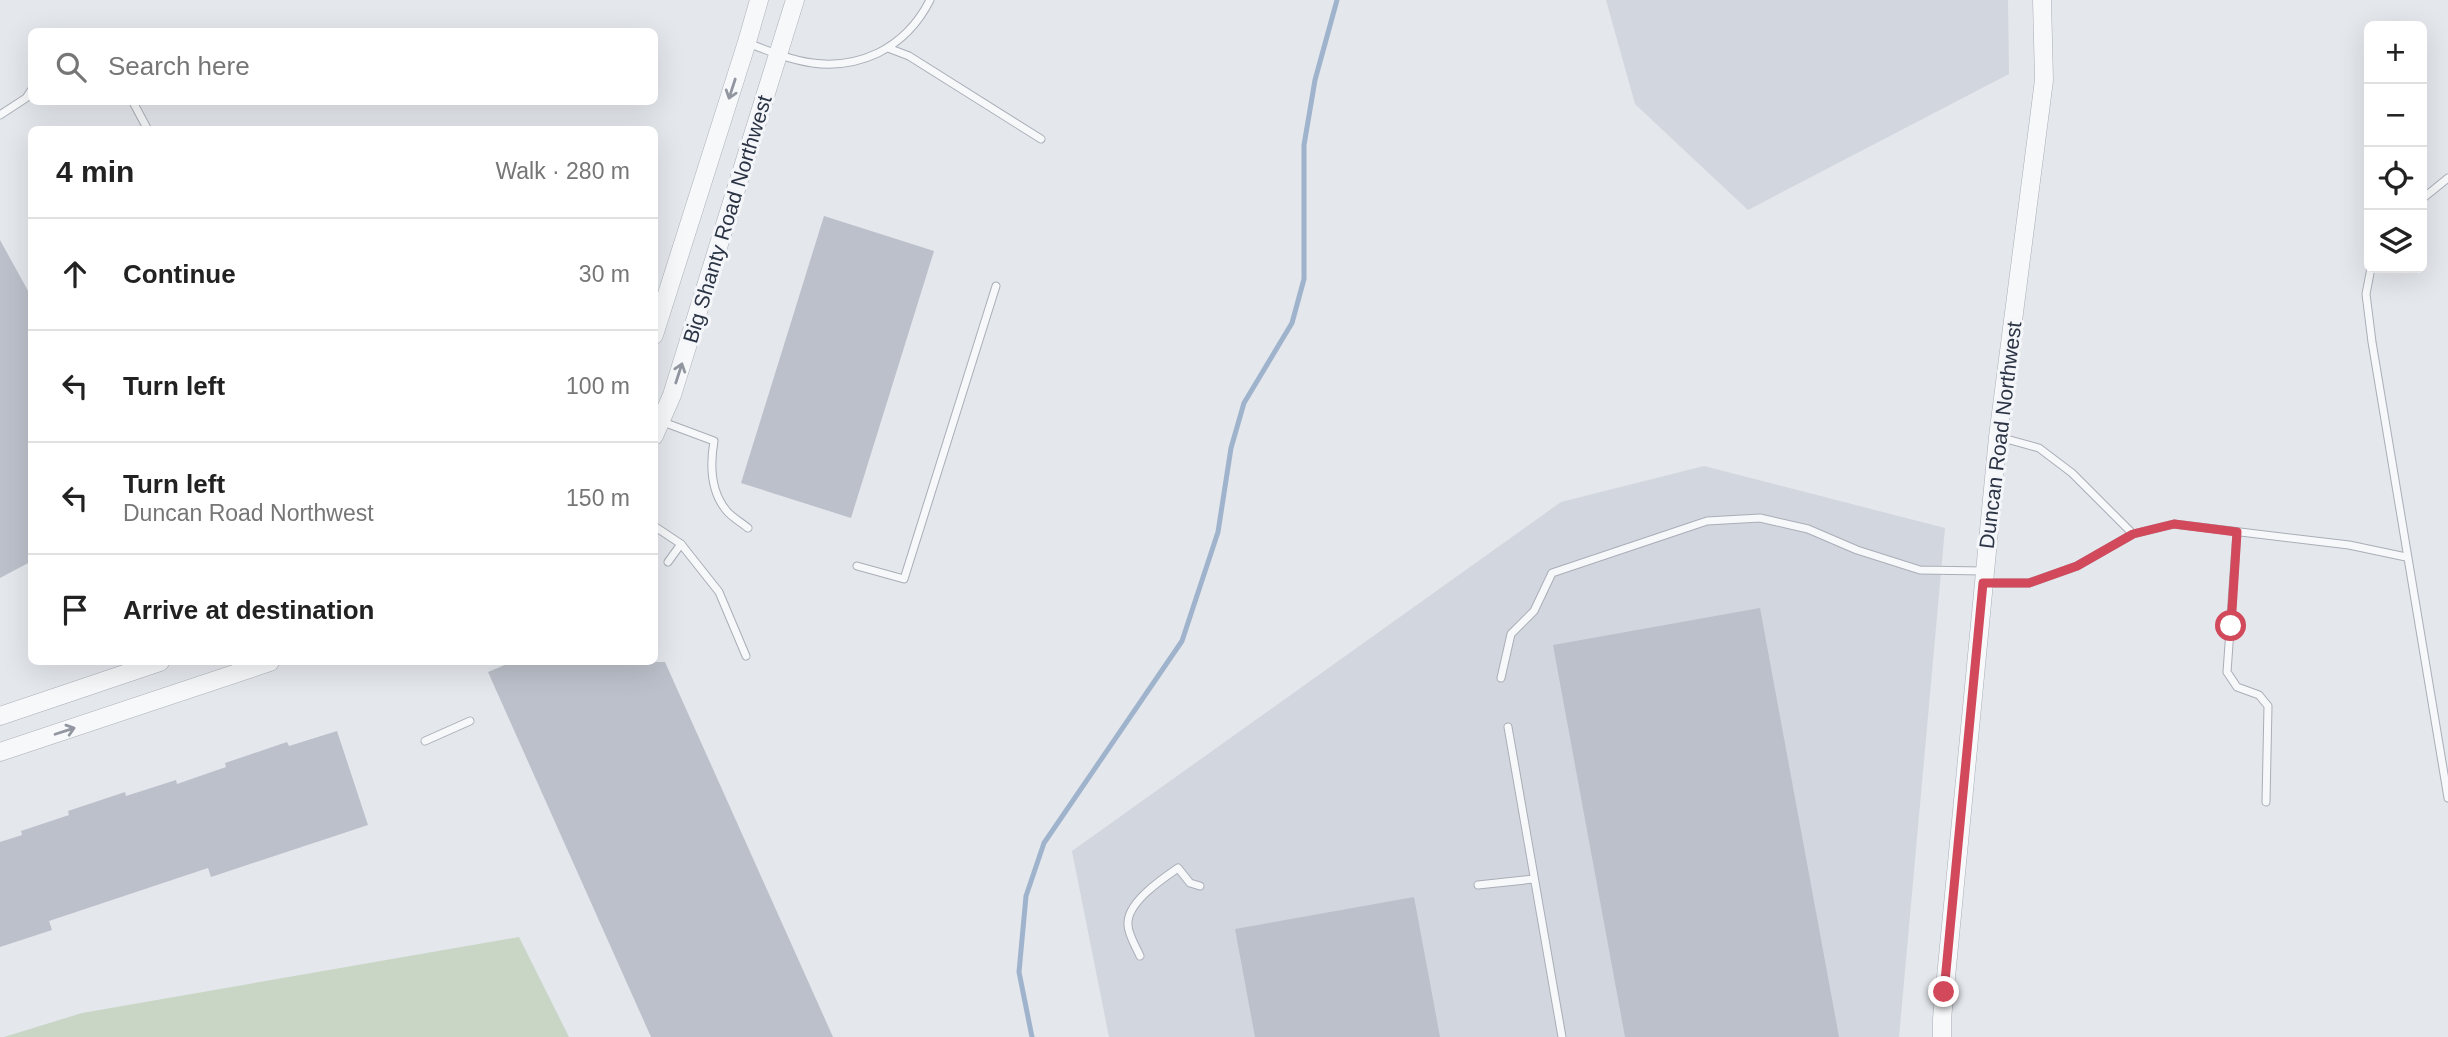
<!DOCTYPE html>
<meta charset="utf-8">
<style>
:root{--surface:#fff;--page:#f6f6f6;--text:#222;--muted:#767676;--line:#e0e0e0}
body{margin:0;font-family:Helvetica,sans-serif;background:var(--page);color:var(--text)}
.controls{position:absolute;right:21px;top:21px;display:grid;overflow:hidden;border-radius:10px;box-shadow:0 7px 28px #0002}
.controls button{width:63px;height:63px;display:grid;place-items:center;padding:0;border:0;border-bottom:2px solid var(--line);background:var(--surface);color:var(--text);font:35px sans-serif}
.stop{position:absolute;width:21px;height:21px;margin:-16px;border:5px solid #d1495b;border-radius:50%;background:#fff}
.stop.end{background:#d1495b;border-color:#fff;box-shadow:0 2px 7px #0008}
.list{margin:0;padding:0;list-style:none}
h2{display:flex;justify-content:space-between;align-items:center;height:91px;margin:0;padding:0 28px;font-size:30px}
h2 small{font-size:23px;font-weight:400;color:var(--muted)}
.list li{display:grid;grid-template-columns:46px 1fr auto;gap:21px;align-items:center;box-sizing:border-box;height:112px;padding:0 28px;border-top:2px solid var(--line)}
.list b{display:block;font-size:26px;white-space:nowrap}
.list p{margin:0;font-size:23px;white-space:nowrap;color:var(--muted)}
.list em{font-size:23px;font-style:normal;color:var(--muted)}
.icon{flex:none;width:38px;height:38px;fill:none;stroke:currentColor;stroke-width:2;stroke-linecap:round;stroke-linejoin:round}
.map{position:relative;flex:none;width:2448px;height:1037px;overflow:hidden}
.search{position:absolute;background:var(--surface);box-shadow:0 7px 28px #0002;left:28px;top:28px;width:630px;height:77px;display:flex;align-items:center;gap:18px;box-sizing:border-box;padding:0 24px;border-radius:10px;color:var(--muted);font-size:26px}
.panel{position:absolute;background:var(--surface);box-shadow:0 7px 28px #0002;left:28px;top:126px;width:630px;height:539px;border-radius:10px}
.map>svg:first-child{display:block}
.built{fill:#d2d6de}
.green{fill:#c9d6c5}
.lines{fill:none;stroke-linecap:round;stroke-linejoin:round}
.stream{stroke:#9fb4cc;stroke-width:5}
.building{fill:#bbc0ca}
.service-casing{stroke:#a9aeb7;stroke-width:9}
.tertiary-casing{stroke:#a9aeb7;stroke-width:19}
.service{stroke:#f7f8fa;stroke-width:7}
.tertiary{stroke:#f7f8fa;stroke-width:18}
.oneway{stroke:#9196a0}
.route{stroke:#d1495b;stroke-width:9}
.labels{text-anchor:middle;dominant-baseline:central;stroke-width:6;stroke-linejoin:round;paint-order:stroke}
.street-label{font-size:21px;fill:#2b3445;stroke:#f4f6f9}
</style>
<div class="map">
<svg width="2448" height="1037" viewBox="0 0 2448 1037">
<rect width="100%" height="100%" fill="#e4e7ec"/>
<g class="built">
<polygon points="1606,0 2008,0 2009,74 1748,210 1635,104"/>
<polygon points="1704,466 1945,528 1899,1037 1109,1037 1072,851 1561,502"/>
</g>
<polygon class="green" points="519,937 569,1037 4,1037 82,1013"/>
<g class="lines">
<polyline class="stream" points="1032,1037 1019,972 1026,896 1044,843 1182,641 1218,532 1231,448 1244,403 1292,323 1304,279 1304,145 1315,80 1337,0"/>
</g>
<g class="building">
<polygon points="824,216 934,251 851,518 741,483"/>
<polygon points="0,240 32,298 32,561 0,578"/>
<polygon points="1760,608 1839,1037 1625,1037 1553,645"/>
<polygon points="512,662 665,662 833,1037 651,1037 488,672"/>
<polygon points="337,731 368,825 211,877 208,868 49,921 52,930 0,947 0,842 22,835 21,831 69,815 68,811 125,792 126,796 176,780 177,784 226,767 225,763 287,742 289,746"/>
<polygon points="1414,897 1440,1037 1255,1037 1235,929"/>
</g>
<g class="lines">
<defs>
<g id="service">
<path d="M748 43C793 61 831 75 878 53 902 41 918 24 930 0"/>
<polyline points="888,48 909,56 1041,139"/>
<polyline points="133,102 148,130"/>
<polyline points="0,115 26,98 32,89"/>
<polyline points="2422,199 2448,178"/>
<polyline points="2371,268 2366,294 2372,342 2448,798"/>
<path d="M663 422 714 441C710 464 710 490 726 510 731 517 741 522 748 528"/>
<polyline points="1999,437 2039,448 2072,473 2133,534 2174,524 2349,545 2406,557"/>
<polyline points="654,526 681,544 668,562"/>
<polyline points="2237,532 2227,672 2237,687 2259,695 2268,706 2266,802"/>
<polyline points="681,544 719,592 746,656"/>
<polyline points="857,566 904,579 996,286"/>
<polyline points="1984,583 2029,583 2077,566 2133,534"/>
<polyline points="1501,678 1511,634 1534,611 1552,573 1707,521 1760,518 1808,529 1857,550 1920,570 1984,571"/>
<polyline points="1508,727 1562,1037"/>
<polyline points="425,741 470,721"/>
<polyline points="1478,885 1534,879"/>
<path d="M1140 956C1136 947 1128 934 1128 925 1126 903 1162 879 1178 868L1190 883 1200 886"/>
</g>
<g id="tertiary">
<polyline points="654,335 747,42 759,0"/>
<polyline points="654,436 672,395 795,0"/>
<polyline points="0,716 160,662"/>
<polyline points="0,752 270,662"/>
<polyline points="1942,1037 1942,1019 1998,437 2044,80 2042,0"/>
</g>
</defs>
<use href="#service" class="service-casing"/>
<use href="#tertiary" class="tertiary-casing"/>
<use href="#service" class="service"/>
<use href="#tertiary" class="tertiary"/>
</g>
<defs><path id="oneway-shaft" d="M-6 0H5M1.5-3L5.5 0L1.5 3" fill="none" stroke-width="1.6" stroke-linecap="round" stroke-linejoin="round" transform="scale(1.75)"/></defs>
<g class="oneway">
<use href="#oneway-shaft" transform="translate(732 89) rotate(108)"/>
<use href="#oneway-shaft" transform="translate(679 373) rotate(-72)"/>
<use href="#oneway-shaft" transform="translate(65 731) rotate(-18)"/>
</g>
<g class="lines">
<polyline class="route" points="1944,992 1983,583 2029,583 2077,566 2133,534 2174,524 2237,532 2231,626"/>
</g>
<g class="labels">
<g class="street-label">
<text transform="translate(727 219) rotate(-73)">Big Shanty Road Northwest</text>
<text transform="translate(2000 435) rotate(-83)">Duncan Road Northwest</text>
</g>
</g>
</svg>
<div class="controls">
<button>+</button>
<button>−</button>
<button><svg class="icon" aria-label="locate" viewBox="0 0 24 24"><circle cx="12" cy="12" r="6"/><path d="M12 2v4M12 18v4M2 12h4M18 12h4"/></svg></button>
<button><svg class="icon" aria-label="layers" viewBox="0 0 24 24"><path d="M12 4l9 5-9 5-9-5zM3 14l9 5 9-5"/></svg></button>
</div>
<div class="stop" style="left:2231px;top:626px"></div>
<div class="stop end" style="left:1944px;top:992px"></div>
<div class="search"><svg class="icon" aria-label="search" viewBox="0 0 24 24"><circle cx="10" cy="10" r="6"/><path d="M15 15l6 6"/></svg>Search here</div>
<section class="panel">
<h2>4 min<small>Walk · 280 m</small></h2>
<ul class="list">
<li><svg class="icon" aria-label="ahead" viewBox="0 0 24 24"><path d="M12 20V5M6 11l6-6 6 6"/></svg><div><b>Continue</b></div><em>30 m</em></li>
<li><svg class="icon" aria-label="left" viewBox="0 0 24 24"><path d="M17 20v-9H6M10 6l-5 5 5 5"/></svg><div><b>Turn left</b></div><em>100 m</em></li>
<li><svg class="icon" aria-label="left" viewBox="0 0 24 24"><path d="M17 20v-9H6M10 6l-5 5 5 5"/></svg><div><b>Turn left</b><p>Duncan Road Northwest</p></div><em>150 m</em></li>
<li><svg class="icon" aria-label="arrive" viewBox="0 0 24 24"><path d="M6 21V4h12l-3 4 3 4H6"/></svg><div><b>Arrive at destination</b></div></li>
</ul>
</section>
</div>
